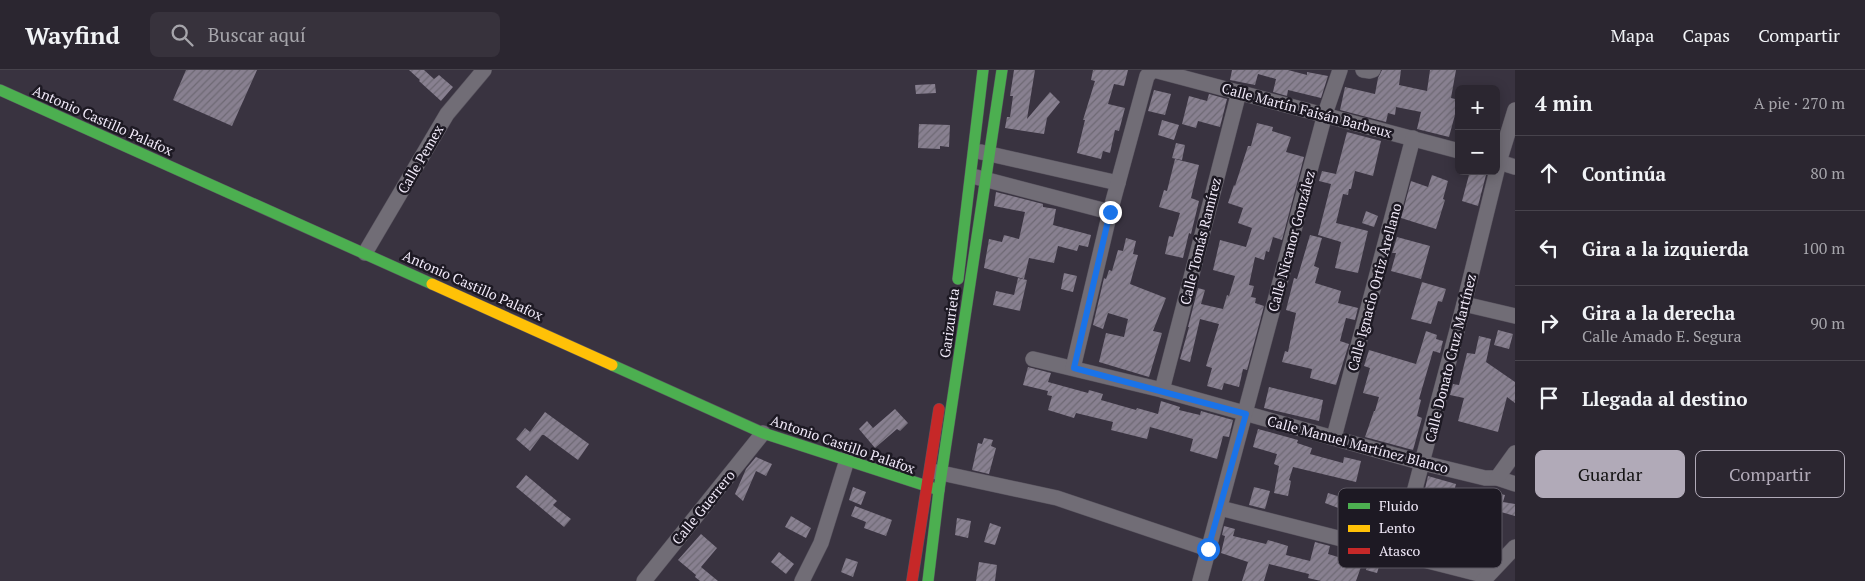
<!DOCTYPE html>
<html lang="es">
<meta charset="utf-8">
<style>
:root{--surface:#2b2630;--page:#37323c;--text:#f1f3f6;--muted:#a6a5ab;--line:#47434c;--accent:#b1aab8}
body{margin:0;font-family:"PT Serif",serif;background:var(--page);color:var(--text)}
.controls{position:absolute;right:15px;top:15px;display:grid;overflow:hidden;border-radius:8px;box-shadow:0 2px 12px #0003}
.controls button{width:45px;height:45px;display:grid;place-items:center;padding:0;border:0;border-bottom:1px solid var(--line);background:var(--surface);color:var(--text);font:25px sans-serif}
.stop{position:absolute;width:15px;height:15px;margin:-11px;border:4px solid #1a73e8;border-radius:50%;background:#fff}
.stop.end{background:#1a73e8;border-color:#fff;box-shadow:0 1px 5px #0008}
.list{margin:0;padding:0;list-style:none}
h2{display:flex;justify-content:space-between;align-items:center;height:65px;margin:0;padding:0 20px;font-size:21px}
h2 small{font-size:16px;font-weight:400;color:var(--muted)}
.list li{display:grid;grid-template-columns:32px 1fr auto;gap:15px;align-items:center;box-sizing:border-box;height:75px;padding:0 20px;border-top:1px solid var(--line)}
.list b{display:block;font-size:19px;white-space:nowrap}
.list p{margin:0;font-size:16px;white-space:nowrap;color:var(--muted)}
.list em{font-size:16px;font-style:normal;color:var(--muted)}
.actions{display:flex;gap:10px;padding:15px 20px}
.actions a{flex:1;padding:11px 0;border:1px solid var(--accent);border-radius:8px;text-align:center;font-size:18px;color:var(--accent)}
.actions .main{background:var(--accent);color:#111}
.icon{flex:none;width:28px;height:28px;fill:none;stroke:currentColor;stroke-width:2;stroke-linecap:round;stroke-linejoin:round}
.map{position:relative;flex:none;width:1515px;height:511px;overflow:hidden}
header{display:flex;align-items:center;gap:30px;box-sizing:border-box;height:70px;padding:0 25px;background:var(--surface);border-bottom:1px solid var(--line)}
header strong{font-size:24px}
nav{display:flex;gap:28px;margin-inline-start:auto;font-size:18px}
.search{width:350px;height:45px;background:var(--page);display:flex;align-items:center;gap:12px;box-sizing:border-box;padding:0 18px;border-radius:8px;color:var(--muted);font-size:19px}
main{display:flex}
aside{flex:1;background:var(--surface)}
.map>svg:first-child{display:block}
.building{fill:url(#building-hatch)}
.lines{fill:none;stroke-linecap:round;stroke-linejoin:round}
.street-casing{stroke:#57525d;stroke-width:16}
.fast-casing{stroke:#57525d;stroke-width:12}
.slow-casing{stroke:#57525d;stroke-width:12}
.jam-casing{stroke:#57525d;stroke-width:12}
.street{stroke:#716d76;stroke-width:15}
.fast{stroke:#4caf50;stroke-width:11}
.slow{stroke:#ffc107;stroke-width:11}
.jam{stroke:#c62828;stroke-width:11}
.route{stroke:#1a73e8;stroke-width:6}
.labels{text-anchor:middle;dominant-baseline:central;stroke-width:5;stroke-linejoin:round;paint-order:stroke}
.street-label{font-size:14px;fill:#f1eaf9;stroke:#1d1923}
.key{fill:#1d1923;stroke:#5d5863;stroke-width:1}
.key-label{font-size:14px;fill:#f1eaf9}
</style>
<header>
<strong>Wayfind</strong>
<div class="search"><svg class="icon" aria-label="search" viewBox="0 0 24 24"><circle cx="10" cy="10" r="6"/><path d="M15 15l6 6"/></svg>Buscar aquí</div>
<nav><a>Mapa</a><a>Capas</a><a>Compartir</a></nav>
</header>
<main>
<div class="map">
<svg width="1515" height="511" viewBox="0 0 1515 511">
<defs>
<pattern id="building-hatch" width="6" height="6" patternUnits="userSpaceOnUse" patternTransform="scale(1.25)"><rect width="6" height="6" fill="#888090"/><path d="M-1 1l2-2M0 6l6-6M5 7l2-2" fill="none" stroke="#6e6974"/></pattern>
</defs>
<rect width="100%" height="100%" fill="#393340"/>
<g class="building">
<polygon points="186,0 257,0 232,56 173,30"/>
<polygon points="409,0 424,0 434,9 439,5 453,17 441,31 419,11 420,10"/>
<polygon points="1014,0 1035,0 1027,49 1050,22 1060,32 1047,48 1044,64 1005,58 1007,47 1010,47 1013,26 1010,26"/>
<polygon points="1093,0 1128,0 1124,16 1114,14 1108,34 1125,38 1119,61 1115,60 1110,83 1103,81 1101,89 1077,83 1085,50 1083,50 1095,11 1091,10"/>
<polygon points="1232,0 1288,0 1307,5 1307,2 1328,6 1321,28 1288,20 1287,26 1273,22 1276,9 1258,4 1255,15 1230,10"/>
<polygon points="1382,0 1401,0 1399,15 1427,21 1430,0 1456,0 1451,28 1459,30 1449,67 1417,59 1421,42 1396,37 1395,45 1388,43 1386,52 1340,40 1345,17 1375,24 1378,8"/>
<polygon points="935,14 936,23 916,24 915,15"/>
<polygon points="1154,20 1171,24 1165,45 1148,41"/>
<polygon points="1209,24 1227,29 1220,57 1198,51 1196,58 1182,54 1189,26 1207,31"/>
<polygon points="1162,50 1179,55 1174,70 1158,65"/>
<polygon points="1257,53 1273,57 1272,61 1291,67 1286,82 1304,87 1282,170 1273,167 1269,182 1266,181 1264,190 1255,187 1249,215 1254,216 1251,227 1256,228 1255,233 1264,236 1247,300 1243,299 1239,317 1224,313 1222,320 1207,316 1212,298 1206,296 1219,254 1200,249 1190,292 1180,289 1189,257 1188,257 1198,218 1205,220 1201,234 1223,239 1227,225 1229,226 1235,206 1213,200 1220,170 1246,177 1252,158 1238,153 1243,138 1228,133 1234,115 1235,116 1248,76 1251,76"/>
<polygon points="919,54 950,55 949,77 940,76 940,79 918,78"/>
<polygon points="1347,62 1381,71 1373,106 1355,101 1351,119 1349,119 1348,125 1343,124 1336,153 1368,161 1358,203 1335,198 1341,172 1318,165 1331,114 1319,111 1322,101 1336,104"/>
<polygon points="1176,73 1185,75 1182,90 1172,88"/>
<polygon points="1175,89 1199,95 1191,128 1199,131 1191,164 1189,163 1183,188 1165,184 1169,166 1173,167 1180,143 1159,137 1164,120 1167,121"/>
<polygon points="1470,101 1487,101 1478,136 1462,131"/>
<polygon points="1432,105 1448,111 1443,129 1445,130 1436,159 1401,148 1411,111 1428,117"/>
<polygon points="996,122 1043,134 1043,137 1056,139 1053,155 1091,165 1088,177 1079,175 1077,181 1058,176 1054,193 1029,188 1024,209 984,198 989,169 1002,172 1004,165 1019,169 1025,142 994,136"/>
<polygon points="1366,141 1378,146 1374,157 1362,153"/>
<polygon points="1310,165 1322,168 1314,196 1319,198 1315,213 1341,221 1338,233 1358,238 1355,250 1346,248 1340,271 1349,274 1336,315 1310,308 1312,299 1282,292 1285,281 1288,282 1296,243 1286,240 1294,208 1297,209"/>
<polygon points="1397,167 1430,176 1421,209 1391,201 1396,183 1392,183"/>
<polygon points="1126,168 1136,171 1133,184 1138,185 1130,214 1166,228 1153,261 1162,263 1149,307 1099,292 1106,263 1124,267 1128,249 1108,243 1103,259 1093,255 1104,208 1106,209 1109,200 1112,201 1118,180 1123,181"/>
<polygon points="1064,203 1077,206 1073,222 1061,219"/>
<polygon points="1018,208 1027,210 1020,241 993,235 996,221 1014,225"/>
<polygon points="1422,212 1446,219 1442,232 1438,231 1431,254 1411,249"/>
<polygon points="1498,260 1513,264 1509,279 1494,275"/>
<polygon points="1426,261 1437,265 1436,269 1443,271 1440,283 1433,281 1419,329 1421,330 1417,346 1422,348 1413,380 1365,367 1374,341 1375,341 1379,327 1363,323 1370,298 1364,296 1369,280 1416,294"/>
<polygon points="1479,266 1491,269 1486,292 1515,312 1515,333 1507,327 1498,362 1458,351 1464,328 1450,325 1453,314 1459,315 1467,283 1475,284"/>
<polygon points="1028,297 1051,303 1048,312 1088,323 1089,320 1103,324 1101,330 1136,340 1137,338 1158,344 1161,331 1180,337 1179,340 1200,345 1201,341 1233,350 1229,367 1223,366 1217,389 1190,381 1193,369 1150,357 1147,369 1111,360 1113,352 1076,343 1074,348 1048,340 1052,326 1047,325 1048,321 1023,315"/>
<polygon points="1269,317 1323,330 1319,351 1264,338"/>
<polygon points="895,339 908,353 900,361 897,359 875,378 859,359 867,351 873,358"/>
<polygon points="545,342 589,374 578,390 544,365 542,365 530,381 516,369 525,358 530,362"/>
<polygon points="1258,359 1298,370 1297,373 1312,378 1310,384 1343,393 1344,387 1361,391 1356,412 1293,397 1289,410 1291,411 1288,426 1274,423 1279,396 1274,394 1277,384 1253,377"/>
<polygon points="984,368 993,370 991,376 996,378 989,404 972,400 978,373 982,374"/>
<polygon points="756,387 772,394 766,406 756,401 743,431 735,424 746,399"/>
<polygon points="526,405 557,431 553,435 571,449 564,457 516,417"/>
<polygon points="1428,406 1456,414 1454,421 1476,428 1479,418 1505,425 1503,432 1515,434 1515,446 1501,442 1495,468 1496,468 1494,479 1483,476 1480,488 1471,485 1479,451 1457,445 1455,453 1432,446 1438,426 1424,423"/>
<polygon points="853,417 866,422 861,435 849,430"/>
<polygon points="1254,417 1270,421 1265,439 1249,435"/>
<polygon points="1328,423 1344,428 1341,439 1325,433"/>
<polygon points="855,436 892,450 886,466 864,458 866,452 851,446"/>
<polygon points="791,446 811,458 806,468 785,457"/>
<polygon points="957,448 971,451 968,468 955,465"/>
<polygon points="990,453 1001,457 995,475 984,472"/>
<polygon points="1224,456 1235,459 1233,466 1266,474 1268,470 1288,476 1286,485 1310,491 1315,472 1330,476 1328,484 1362,494 1356,511 1321,511 1308,508 1309,504 1269,494 1264,511 1242,511 1248,492 1221,483 1225,466 1222,465"/>
<polygon points="701,464 717,478 701,497 718,511 700,511 695,507 696,505 678,490"/>
<polygon points="779,482 794,494 786,504 771,492"/>
<polygon points="1370,487 1381,490 1377,503 1366,500"/>
<polygon points="846,488 858,492 853,507 841,502"/>
<polygon points="979,492 997,495 995,511 976,511"/>
</g>
<g class="lines">
<defs>
<g id="street">
<polyline points="1154,0 1459,81"/>
<polyline points="1363,0 1370,1 1373,0"/>
<polyline points="981,82 1118,113"/>
<polyline points="1496,91 1515,97"/>
<polyline points="976,107 1110,142"/>
<polyline points="365,183 447,44 484,0"/>
<polyline points="1464,234 1515,246"/>
<polyline points="1033,289 1162,320 1423,393 1485,408 1497,408 1515,414"/>
<polyline points="1073,298 1110,142 1147,6 1153,0"/>
<polyline points="1162,320 1239,22"/>
<polyline points="1334,367 1413,68"/>
<polyline points="932,401 1057,428 1208,479"/>
<polyline points="1497,408 1515,383"/>
<polyline points="1220,438 1487,506"/>
<polyline points="1398,483 1464,234 1499,92 1515,40"/>
<polyline points="644,511 763,363"/>
<polyline points="802,511 821,473 847,390"/>
<polyline points="1200,511 1325,44 1340,0"/>
<polyline points="1483,511 1515,477"/>
</g>
<g id="fast">
<polyline points="0,20 432,214"/>
<polyline points="958,209 983,0"/>
<polyline points="612,295 763,363 939,420"/>
<polyline points="928,511 939,420 1002,0"/>
</g>
<polyline id="slow" points="432,214 612,295"/>
<polyline id="jam" points="912,511 939,339"/>
</defs>
<use href="#street" class="street-casing"/>
<use href="#fast" class="fast-casing"/>
<use href="#slow" class="slow-casing"/>
<use href="#jam" class="jam-casing"/>
<use href="#street" class="street"/>
<use href="#fast" class="fast"/>
<use href="#slow" class="slow"/>
<use href="#jam" class="jam"/>
</g>
<g class="lines">
<polyline class="route" points="1110,142 1074,298 1246,344 1208,479"/>
</g>
<g class="labels">
<g class="street-label">
<text transform="translate(1307 40) rotate(15)">Calle Martín Faisán Barbeux</text>
<text transform="translate(103 50) rotate(24)">Antonio Castillo Palafox</text>
<text transform="translate(420 89) rotate(-60)">Calle Pemex</text>
<text transform="translate(1200 171) rotate(-76)">Calle Tomás Ramírez</text>
<text transform="translate(1291 171) rotate(-75)">Calle Nicanor González</text>
<text transform="translate(473 215) rotate(24)">Antonio Castillo Palafox</text>
<text transform="translate(1374 217) rotate(-75)">Calle Ignacio Ortiz Arellano</text>
<text transform="translate(949 253) rotate(-82)">Garizurieta</text>
<text transform="translate(1450 288) rotate(-76)">Calle Donato Cruz Martínez</text>
<text transform="translate(843 374) rotate(19)">Antonio Castillo Palafox</text>
<text transform="translate(1358 374) rotate(15)">Calle Manuel Martínez Blanco</text>
<text transform="translate(703 437) rotate(-51)">Calle Guerrero</text>
</g>
</g>
<rect x="1338" y="418" width="164" height="80" rx="8" class="key"/>
<rect x="1348" y="433" width="22" height="6" fill="#4caf50"/>
<rect x="1348" y="455" width="22" height="7" fill="#ffc107"/>
<rect x="1348" y="478" width="22" height="6" fill="#c62828"/>
<g class="key-label">
<text x="1379" y="441">Fluido</text>
<text x="1379" y="463">Lento</text>
<text x="1379" y="486">Atasco</text>
</g>
</svg>
<div class="controls">
<button>+</button>
<button>−</button>
</div>
<div class="stop" style="left:1208px;top:479px"></div>
<div class="stop end" style="left:1110px;top:142px"></div>
</div>
<aside>
<h2>4 min<small>A pie · 270 m</small></h2>
<ul class="list">
<li><svg class="icon" aria-label="ahead" viewBox="0 0 24 24"><path d="M12 20V5M6 11l6-6 6 6"/></svg><div><b>Continúa</b></div><em>80 m</em></li>
<li><svg class="icon" aria-label="left" viewBox="0 0 24 24"><path d="M17 20v-9H6M10 6l-5 5 5 5"/></svg><div><b>Gira a la izquierda</b></div><em>100 m</em></li>
<li><svg class="icon" aria-label="right" viewBox="0 0 24 24"><path d="M7 20v-9h11M14 6l5 5-5 5"/></svg><div><b>Gira a la derecha</b><p>Calle Amado E. Segura</p></div><em>90 m</em></li>
<li><svg class="icon" aria-label="arrive" viewBox="0 0 24 24"><path d="M6 21V4h12l-3 4 3 4H6"/></svg><div><b>Llegada al destino</b></div></li>
</ul>
<div class="actions"><a class="main">Guardar</a><a>Compartir</a></div>
</aside>
</main>
